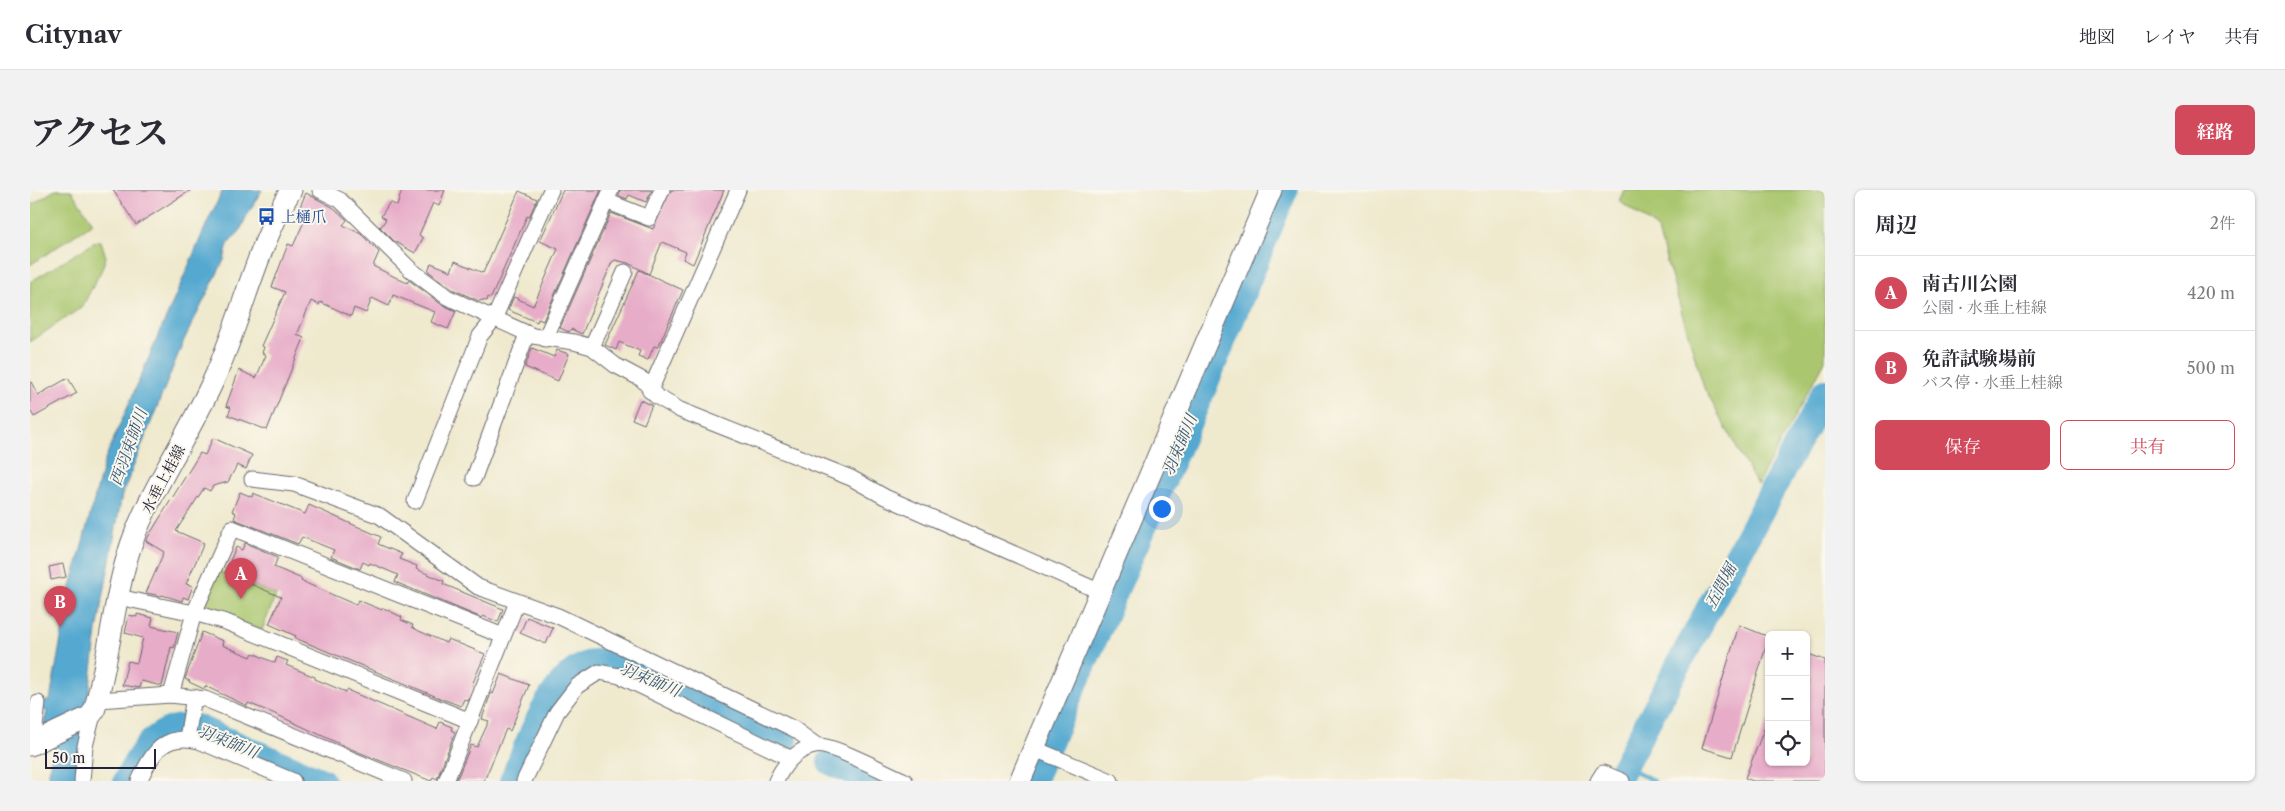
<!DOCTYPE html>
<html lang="ja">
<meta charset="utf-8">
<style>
:root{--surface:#fff;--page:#f2f2f3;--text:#2b2b33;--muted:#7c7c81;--line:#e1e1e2;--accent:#d1495b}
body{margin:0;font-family:"Libre Caslon Text","Noto Serif JP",serif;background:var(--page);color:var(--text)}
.controls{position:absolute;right:15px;bottom:15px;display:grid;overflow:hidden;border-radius:8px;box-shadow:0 1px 4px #0004}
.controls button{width:45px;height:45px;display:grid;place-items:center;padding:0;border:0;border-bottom:1px solid var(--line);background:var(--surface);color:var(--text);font:25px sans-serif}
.scale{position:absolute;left:15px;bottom:12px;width:111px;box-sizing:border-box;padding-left:5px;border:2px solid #22223b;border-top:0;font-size:14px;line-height:18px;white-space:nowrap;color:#22223b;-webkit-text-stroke:4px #fbf7ec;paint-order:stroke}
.you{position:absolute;left:1131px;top:318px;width:18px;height:18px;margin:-12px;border:4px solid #fff;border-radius:50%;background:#1a73e8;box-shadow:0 0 0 8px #1a73e833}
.badge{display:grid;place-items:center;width:32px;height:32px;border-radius:50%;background:var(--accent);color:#fff;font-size:16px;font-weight:700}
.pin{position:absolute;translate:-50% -41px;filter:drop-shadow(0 1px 2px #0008)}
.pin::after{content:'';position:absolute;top:26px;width:18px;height:15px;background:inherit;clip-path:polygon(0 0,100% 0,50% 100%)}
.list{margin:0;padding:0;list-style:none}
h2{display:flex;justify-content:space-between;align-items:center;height:65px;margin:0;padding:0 20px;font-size:21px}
h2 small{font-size:16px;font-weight:400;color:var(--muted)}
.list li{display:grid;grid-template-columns:32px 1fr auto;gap:15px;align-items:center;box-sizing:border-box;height:75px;padding:0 20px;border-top:1px solid var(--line)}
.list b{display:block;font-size:19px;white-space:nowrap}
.list p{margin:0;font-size:16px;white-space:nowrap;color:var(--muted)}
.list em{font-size:16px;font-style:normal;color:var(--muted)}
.actions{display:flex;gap:10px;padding:15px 20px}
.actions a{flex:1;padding:11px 0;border:1px solid var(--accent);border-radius:8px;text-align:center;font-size:18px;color:var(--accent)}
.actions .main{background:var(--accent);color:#fff}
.icon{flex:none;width:28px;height:28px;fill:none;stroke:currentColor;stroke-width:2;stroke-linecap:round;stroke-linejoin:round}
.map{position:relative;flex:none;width:1795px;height:591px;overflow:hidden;border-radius:8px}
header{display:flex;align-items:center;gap:30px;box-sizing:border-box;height:70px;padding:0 25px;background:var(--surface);border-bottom:1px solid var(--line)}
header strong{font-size:24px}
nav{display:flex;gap:28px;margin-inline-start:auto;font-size:18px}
.intro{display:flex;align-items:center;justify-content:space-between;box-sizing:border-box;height:120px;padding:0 30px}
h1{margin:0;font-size:35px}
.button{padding:12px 22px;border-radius:8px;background:var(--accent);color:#fff;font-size:18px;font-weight:700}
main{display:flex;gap:30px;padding:0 30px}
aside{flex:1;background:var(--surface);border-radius:8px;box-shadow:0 1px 4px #0004}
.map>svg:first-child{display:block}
.green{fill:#aac76f;stroke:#667455}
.water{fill:#55a9d0;stroke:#3c6686}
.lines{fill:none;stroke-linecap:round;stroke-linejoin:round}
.stream{stroke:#55a9d0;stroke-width:4.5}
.river{stroke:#55a9d0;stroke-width:26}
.building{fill:#e7acc8}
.street-casing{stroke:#6a686e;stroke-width:17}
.secondary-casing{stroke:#6a686e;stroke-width:23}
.street{stroke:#fff;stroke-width:15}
.secondary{stroke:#fff;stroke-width:21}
.labels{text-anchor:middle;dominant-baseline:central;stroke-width:4;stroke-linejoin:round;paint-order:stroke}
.transit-label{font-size:15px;fill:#164399;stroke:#fbf7ec;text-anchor:start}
.street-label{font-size:15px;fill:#22223b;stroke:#fbf7ec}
.water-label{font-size:16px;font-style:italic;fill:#365877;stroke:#fbf7ec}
</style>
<header>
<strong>Citynav</strong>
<nav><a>地図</a><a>レイヤ</a><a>共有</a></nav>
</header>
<div class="intro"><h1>アクセス</h1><a class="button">経路</a></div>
<main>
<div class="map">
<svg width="1795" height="591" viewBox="0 0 1795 591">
<rect width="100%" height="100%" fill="#fbf7ec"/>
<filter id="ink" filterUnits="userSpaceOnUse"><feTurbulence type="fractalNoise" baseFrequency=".02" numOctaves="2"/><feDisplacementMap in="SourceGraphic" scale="10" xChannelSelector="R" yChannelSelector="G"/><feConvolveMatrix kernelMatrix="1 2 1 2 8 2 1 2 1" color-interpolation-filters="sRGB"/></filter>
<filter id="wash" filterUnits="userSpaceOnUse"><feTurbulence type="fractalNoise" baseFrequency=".0096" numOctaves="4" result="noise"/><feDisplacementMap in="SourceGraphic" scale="20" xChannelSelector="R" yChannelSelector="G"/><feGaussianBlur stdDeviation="1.12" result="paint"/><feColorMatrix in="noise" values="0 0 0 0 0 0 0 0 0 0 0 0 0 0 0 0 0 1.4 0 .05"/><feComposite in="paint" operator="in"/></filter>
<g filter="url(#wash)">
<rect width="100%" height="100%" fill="#efe9ce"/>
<g class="green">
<polygon points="25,0 41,0 63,33 0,75 0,16"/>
<polygon points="1594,0 1795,0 1795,171 1727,295 1674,198 1627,38 1589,11"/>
<polygon points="67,51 71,51 76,67 71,81 52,117 0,152 0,92"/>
<polygon points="188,381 246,405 232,440 174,419 175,413"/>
</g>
<polygon class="water" points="193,0 232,0 217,25 210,41 198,54 194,70 153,152 92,305 67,441 48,591 18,591 23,553 14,534 17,520 0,522 0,516 20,510 39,404 75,269 177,33"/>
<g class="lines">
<polyline class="stream" points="1594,575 1624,591"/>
<g class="river">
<polyline points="800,572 842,591"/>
<path d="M96 591C111 560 128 533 166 537L292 591"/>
<path d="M482 591C499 553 522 473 572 471 578 470 585 473 591 474L755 550"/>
<polyline points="1003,591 1175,195 1255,0"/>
<polyline points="1586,591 1795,202"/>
</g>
</g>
<g id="blocks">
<g class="building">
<polygon points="83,0 161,0 106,35"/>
<polygon points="372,0 415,0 409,16 403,13 389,45 393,48 385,63 364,51 349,36 351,37 356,29 351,26 360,12 367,16"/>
<polygon points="533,0 571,0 513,131 508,129 507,132 478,120 484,107 503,116 509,103 528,59 510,51"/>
<polygon points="590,0 622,0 616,12 599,5 597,9 589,6"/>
<polygon points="641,0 694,0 663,74 653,69 656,62 632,52 619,84 598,73 585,70 582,72 552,144 541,139 539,142 530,138 581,23 623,39"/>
<polygon points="489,1 507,9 499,27 497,26 461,108 458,107 457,111 453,110 449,111 422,99 398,81 401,73 421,81 425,71 453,83"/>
<polygon points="276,3 304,18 317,30 313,35 331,44 349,62 343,76 377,93 379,90 411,114 426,121 418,139 401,132 405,122 363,105 359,116 342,108 336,123 324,118 321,126 290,112 289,115 281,111 267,145 274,148 237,240 198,225 201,218 196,216 209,180 226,188 236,165 232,163 234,157 231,156 255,102 242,97 258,54 263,56 277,25 268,21"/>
<polygon points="609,80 653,100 628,157 624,156 618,170 608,166 610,161 589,152 586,160 575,155"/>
<polygon points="502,158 524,167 527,160 539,164 528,191 495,177"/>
<polygon points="38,188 47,203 4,227 0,220 0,190 8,205"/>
<polygon points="610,210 622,215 614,234 602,229"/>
<polygon points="183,248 222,265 216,279 207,275 198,292 183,296 180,301 174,298 146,341 174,353 156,394 163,396 158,409 153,407 152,411 132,405 131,406 116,403 134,362 116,351 118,347 170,263 175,265"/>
<polygon points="210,302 222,307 223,303 275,324 279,315 351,347 348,354 372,364 369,369 387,376 386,379 414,391 413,394 473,419 468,432 453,426 452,428 365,392 368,385 340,373 339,375 333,372 330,379 301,367 304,360 272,347 268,354 204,329 206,323 202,321"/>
<polygon points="215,353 248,367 244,377 272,389 271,391 326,415 328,410 352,420 353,418 372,427 371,430 383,435 382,437 389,441 416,453 418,449 455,464 442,495 444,496 438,511 434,509 431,516 412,509 265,448 266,446 239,434 251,407 195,383 206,357 212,360"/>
<polygon points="33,374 36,387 21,390 19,377"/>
<polygon points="107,424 123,428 121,436 148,442 144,458 141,457 132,496 111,491 109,498 92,495 98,471 107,473 113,448 95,443 99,425 107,427"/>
<polygon points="497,427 523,438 516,454 490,443"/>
<polygon points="1709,435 1739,447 1702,567 1672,558"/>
<polygon points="172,442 193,451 192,455 221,467 223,463 245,473 247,467 258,471 256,475 285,487 285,489 316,502 317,500 407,539 410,532 422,537 421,540 425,542 407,589 403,587 401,591 321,559 243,523 218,513 217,516 175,496 174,499 159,492 160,491 155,489"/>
<polygon points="1776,463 1795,470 1795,591 1723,591 1715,588 1738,529 1739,572 1776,572"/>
<polygon points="471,484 499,495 480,541 476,539 454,591 426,591 441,555 447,557 459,531 452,529 461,503 463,504"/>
</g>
</g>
</g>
<g filter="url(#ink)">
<use href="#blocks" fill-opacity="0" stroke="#6a686e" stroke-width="1"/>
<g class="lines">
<defs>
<g id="street">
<polyline points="290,0 310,10 381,80 417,107 503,146 544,152 562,157 585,175 613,190 626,206 650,220 821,288 855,307 1071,402"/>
<polyline points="576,11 619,28 632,0"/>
<polyline points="515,149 581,0"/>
<polyline points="562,157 595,82"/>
<polyline points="620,201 708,0"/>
<polyline points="444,288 497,144"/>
<polyline points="222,289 264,294 350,326 448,397 528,426 764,539 786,555"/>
<polyline points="385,311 450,146 464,129 521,0"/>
<polyline points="88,407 164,423 196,432 440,531"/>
<polyline points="141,505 164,423 202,338 473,446"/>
<polyline points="68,510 141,505 175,509 374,591"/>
<polyline points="157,548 164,507"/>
<polyline points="3,553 8,513"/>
<polyline points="1005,559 1081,591"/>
<polyline points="52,591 55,556 64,521"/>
<path d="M109 591C122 563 134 542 169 551L263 591"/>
<polyline points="416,591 487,412"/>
<polyline points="494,591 527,522 547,496 569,482 590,486 760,568"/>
<path d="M746 591C754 574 765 560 785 556 799 552 858 584 875 591"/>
<polyline points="1568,591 1573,583 1592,591"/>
</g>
<g id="secondary">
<path d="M0 555 59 527 64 521C80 467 83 409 101 355 121 298 159 245 184 189 212 127 226 58 261 0"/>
<polyline points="990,591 1241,0"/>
</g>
</defs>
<use href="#street" class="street-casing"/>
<use href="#secondary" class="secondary-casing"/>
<use href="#street" class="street"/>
<use href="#secondary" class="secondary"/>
</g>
</g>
<defs>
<symbol id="bus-bare" viewBox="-9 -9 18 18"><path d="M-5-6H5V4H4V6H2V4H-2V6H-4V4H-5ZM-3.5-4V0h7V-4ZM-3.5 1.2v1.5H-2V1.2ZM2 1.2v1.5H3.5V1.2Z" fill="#1a4fb4" stroke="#fbf7ec" stroke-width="2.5" paint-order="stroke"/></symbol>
</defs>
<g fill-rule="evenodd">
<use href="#bus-bare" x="224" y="14" width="25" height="25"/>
</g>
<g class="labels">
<g class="transit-label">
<text x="251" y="26">上樋爪</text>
</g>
<g class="street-label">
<text transform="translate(133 289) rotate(-62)">水垂上桂線</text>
</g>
<g class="water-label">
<text transform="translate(1149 255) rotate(-67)">羽束師川</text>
<text transform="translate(98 257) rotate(-70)">西羽束師川</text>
<text transform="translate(1690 396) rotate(-62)">五間堀</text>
<text transform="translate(620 489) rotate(23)">羽束師川</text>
<text transform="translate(198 551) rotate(22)">羽束師川</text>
</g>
</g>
</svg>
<div class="controls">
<button>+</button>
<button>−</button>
<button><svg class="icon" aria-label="locate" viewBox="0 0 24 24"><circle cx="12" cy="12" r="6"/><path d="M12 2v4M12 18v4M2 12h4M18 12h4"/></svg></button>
</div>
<div class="scale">50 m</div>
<div class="you"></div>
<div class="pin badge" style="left:211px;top:409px">A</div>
<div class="pin badge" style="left:30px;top:437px">B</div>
</div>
<aside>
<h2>周辺<small>2件</small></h2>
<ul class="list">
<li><span class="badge">A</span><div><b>南古川公園</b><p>公園 · 水垂上桂線</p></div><em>420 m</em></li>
<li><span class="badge">B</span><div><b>免許試験場前</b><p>バス停 · 水垂上桂線</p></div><em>500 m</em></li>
</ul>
<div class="actions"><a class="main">保存</a><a>共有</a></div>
</aside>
</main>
